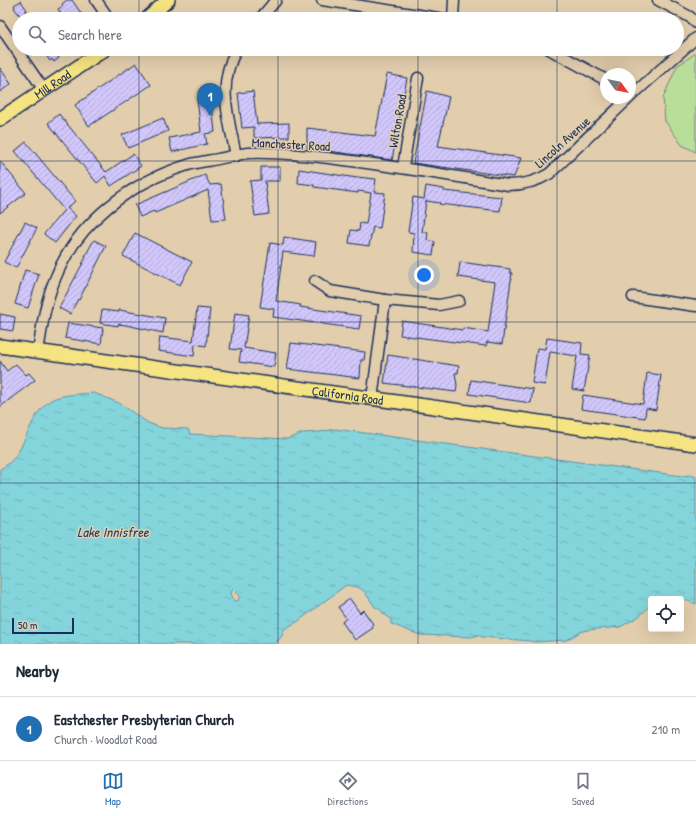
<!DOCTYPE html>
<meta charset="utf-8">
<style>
:root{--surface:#fff;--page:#f6f6f7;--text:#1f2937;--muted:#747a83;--line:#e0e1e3;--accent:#1f6fb2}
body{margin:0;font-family:"Patrick Hand",sans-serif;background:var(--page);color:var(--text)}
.controls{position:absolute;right:12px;bottom:12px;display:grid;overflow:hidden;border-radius:4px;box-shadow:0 4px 16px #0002}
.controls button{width:36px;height:36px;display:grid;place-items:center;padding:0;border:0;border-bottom:1px solid var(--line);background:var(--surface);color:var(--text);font:20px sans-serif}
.compass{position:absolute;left:600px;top:68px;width:36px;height:36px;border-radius:50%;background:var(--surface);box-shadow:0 4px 16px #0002;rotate:123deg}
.scale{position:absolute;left:12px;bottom:10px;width:62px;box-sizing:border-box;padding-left:4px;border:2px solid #1b2f5e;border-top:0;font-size:11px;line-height:14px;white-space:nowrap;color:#1b2f5e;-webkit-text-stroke:3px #e2cead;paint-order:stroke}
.you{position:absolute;left:424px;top:275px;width:14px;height:14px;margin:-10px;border:3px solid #fff;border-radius:50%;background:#1a73e8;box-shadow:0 0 0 6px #1a73e833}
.badge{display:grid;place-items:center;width:26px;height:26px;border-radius:50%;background:var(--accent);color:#fff;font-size:13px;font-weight:700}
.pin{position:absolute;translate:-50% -33px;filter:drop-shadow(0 1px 2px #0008)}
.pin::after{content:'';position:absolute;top:21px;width:14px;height:12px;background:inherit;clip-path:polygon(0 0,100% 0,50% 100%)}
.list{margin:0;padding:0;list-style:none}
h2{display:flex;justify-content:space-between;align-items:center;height:52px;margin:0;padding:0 16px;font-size:17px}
h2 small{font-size:13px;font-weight:400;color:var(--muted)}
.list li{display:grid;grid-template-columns:26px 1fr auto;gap:12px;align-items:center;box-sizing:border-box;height:64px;padding:0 16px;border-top:1px solid var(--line)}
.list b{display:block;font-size:15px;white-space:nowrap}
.list p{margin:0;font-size:13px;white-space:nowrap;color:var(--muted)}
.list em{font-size:13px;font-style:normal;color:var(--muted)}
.icon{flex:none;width:22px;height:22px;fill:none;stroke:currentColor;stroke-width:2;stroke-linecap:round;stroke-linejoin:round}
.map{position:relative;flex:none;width:696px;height:644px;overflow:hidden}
.search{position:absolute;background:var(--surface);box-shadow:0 4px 16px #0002;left:12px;right:12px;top:12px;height:44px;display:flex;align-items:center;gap:10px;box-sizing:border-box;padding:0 14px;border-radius:22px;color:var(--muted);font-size:15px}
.sheet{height:116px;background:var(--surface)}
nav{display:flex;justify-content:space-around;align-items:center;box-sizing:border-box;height:56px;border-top:1px solid var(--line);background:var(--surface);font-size:11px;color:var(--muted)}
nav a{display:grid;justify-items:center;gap:2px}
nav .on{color:var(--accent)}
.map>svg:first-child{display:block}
.park{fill:#b9de99;stroke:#6a867c}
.water{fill:url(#water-ripples);stroke:#5a93a9;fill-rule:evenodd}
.building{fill:url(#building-hatch);stroke:#1b2f5e}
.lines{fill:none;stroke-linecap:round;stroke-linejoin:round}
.minor-casing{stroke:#1b2f5e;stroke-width:13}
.major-casing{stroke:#1b2f5e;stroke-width:16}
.minor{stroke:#e2cead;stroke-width:10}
.major{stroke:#f6e381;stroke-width:13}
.grid{fill:none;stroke:#1b2f5e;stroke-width:1;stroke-opacity:0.55}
.labels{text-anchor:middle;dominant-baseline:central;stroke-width:3;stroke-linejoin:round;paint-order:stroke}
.street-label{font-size:13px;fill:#1b2f5e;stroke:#e2cead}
.water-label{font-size:14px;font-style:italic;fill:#26406a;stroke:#e2cead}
</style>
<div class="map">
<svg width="696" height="644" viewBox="0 0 696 644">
<defs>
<pattern id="water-ripples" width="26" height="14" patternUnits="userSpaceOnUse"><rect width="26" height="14" fill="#84d5db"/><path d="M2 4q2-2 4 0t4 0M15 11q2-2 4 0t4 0" fill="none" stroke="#71b7be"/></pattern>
<pattern id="building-hatch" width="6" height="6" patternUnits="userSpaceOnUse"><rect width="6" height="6" fill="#d1c7fa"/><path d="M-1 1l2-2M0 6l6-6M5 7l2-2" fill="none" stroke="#b3abd9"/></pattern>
</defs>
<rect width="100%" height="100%" fill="#e2cead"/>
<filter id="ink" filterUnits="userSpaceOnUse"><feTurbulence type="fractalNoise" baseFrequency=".025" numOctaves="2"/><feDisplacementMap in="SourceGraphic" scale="8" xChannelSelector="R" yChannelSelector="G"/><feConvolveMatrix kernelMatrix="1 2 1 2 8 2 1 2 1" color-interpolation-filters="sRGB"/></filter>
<g filter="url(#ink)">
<polygon class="park" points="696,53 696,152 682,145 665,121 663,98 677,66"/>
<path class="water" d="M94 393 119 403 148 423 162 428 188 429 190 434 287 439 303 433 320 432 335 429 682 476 690 475 696 477V604L680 598 651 599V605L638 617 620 627 587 630 580 632 567 640 535 642 530 641 482 637 478 635 472 637 420 635 391 624V619L384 614 380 609 375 607 364 591 358 587 346 585 297 622 284 629 282 636 275 644H0V469C27 457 26 416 51 400 61 394 83 394 94 393ZM233 589 241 597H239L238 601H234L231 593Z"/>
<g class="building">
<polygon points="67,0 72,0 85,19 64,19 58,9 63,6 62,4"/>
<polygon points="21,1 27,10 25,11 28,15 23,19 14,8 15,7 14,5"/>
<polygon points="42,49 62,49 56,53 59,58 54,62 52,59 50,61"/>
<polygon points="136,63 151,85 89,126 75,105"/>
<polygon points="0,68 11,84 0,92"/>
<polygon points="387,74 407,78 392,160 307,148 307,128 375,136"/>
<polygon points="253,91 257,124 289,123 289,137 254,138 254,127 242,128 238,93"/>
<polygon points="427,91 449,97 438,146 521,158 514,177 413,163"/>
<polygon points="211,97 215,132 205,134 207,144 172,152 169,138 201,132 197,99"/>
<polygon points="59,114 106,172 133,154 141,166 111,186 105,176 97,183 48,123"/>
<polygon points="163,118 168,131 128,148 122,135"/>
<polygon points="26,142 75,201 67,208 76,216 55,243 44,234 64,210 15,151"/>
<polygon points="0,161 26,193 0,213"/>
<polygon points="261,167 280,167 280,181 265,181 269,214 255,216 250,181 261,180"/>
<polygon points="299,169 357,178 357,177 376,179 374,192 385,193 380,228 373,227 369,246 349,243 351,230 359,231 360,223 366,224 371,193 358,191 358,193 314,187 314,185 298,183"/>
<polygon points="205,175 210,185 221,184 226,219 212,220 208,190 155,213 154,211 140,217 135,205"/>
<polygon points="426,186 444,189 444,191 502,197 500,211 439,204 440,203 426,201 422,232 428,232 427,240 435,242 433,255 413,252 414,233 408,232 413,197 424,199"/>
<polygon points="25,222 37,228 16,268 4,262"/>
<polygon points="135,233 192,262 180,285 123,256"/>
<polygon points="284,237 316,242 314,256 283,252 276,301 301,305 300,307 361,316 359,329 273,317 274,309 260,307 270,243 283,245"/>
<polygon points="94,240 106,246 79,300 78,299 70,314 59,308 86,257 85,256"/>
<polygon points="460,262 510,269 510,273 512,273 502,344 487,342 486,346 400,335 402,321 463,330 463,328 488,332 495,282 458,277"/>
<polygon points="25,270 39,274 28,308 15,304"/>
<polygon points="197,308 210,309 206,346 195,344 194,356 158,351 160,337 193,341"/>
<polygon points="102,310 119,312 119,310 165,318 163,333 126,325 118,324 118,326 100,323"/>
<polygon points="235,313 249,315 244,348 276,353 274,367 239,362 241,350 230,349"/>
<polygon points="0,314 15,317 13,331 0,329"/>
<polygon points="68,323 103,328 101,344 65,338"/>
<polygon points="547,338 582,343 581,354 590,355 584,391 572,389 577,356 550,352 545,385 532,383 537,348 545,349"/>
<polygon points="291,343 365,352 364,360 361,360 360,378 287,369"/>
<polygon points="388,355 459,366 458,373 455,373 457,385 456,392 384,383"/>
<polygon points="0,361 7,371 16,364 26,375 29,373 35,380 0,407"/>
<polygon points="647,373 661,375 656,410 646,408 645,418 581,409 583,395 643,404"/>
<polygon points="471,380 533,389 531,403 469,394"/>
<polygon points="350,599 360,613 363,610 373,624 372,625 373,628 355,640 342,622 346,618 338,607"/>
</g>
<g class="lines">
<defs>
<g id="minor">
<polyline points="96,0 109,19"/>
<polyline points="322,0 445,19"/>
<polyline points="658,0 690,17 696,23"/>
<polyline points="260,19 276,0"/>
<polyline points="453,19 454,0"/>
<polyline points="0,26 44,90"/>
<polyline points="549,49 606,80"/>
<polyline points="630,97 696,38"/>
<path d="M236 156C229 118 216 84 237 49"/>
<polyline points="403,167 418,78"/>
<polyline points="315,281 330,291 385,300 439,305 459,301"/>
<polyline points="633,297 696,306"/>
<path d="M38 352C42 326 45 303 55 279 77 222 131 182 188 165 198 162 208 161 218 159 228 157 238 154 248 153 280 152 312 156 344 160 399 167 453 176 508 185 523 185 536 182 549 174L629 98"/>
<polyline points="372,399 385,300"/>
</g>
<g id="major">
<polyline points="147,19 168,0"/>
<path id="s1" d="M0 119 105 49"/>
<path id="s2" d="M0 346 696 444"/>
</g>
</defs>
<use href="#minor" class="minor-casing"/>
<use href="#major" class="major-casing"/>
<use href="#minor" class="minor"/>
<use href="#major" class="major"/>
</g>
</g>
<path class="grid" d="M139 0V19M278 0V19M418 0V19M557 0V19M139 49V644M278 49V644M418 49V644M557 49V644M0 161H696M0 322H696M0 483H696"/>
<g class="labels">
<g class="street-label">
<text stroke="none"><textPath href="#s1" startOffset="63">Mill Road</textPath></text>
<text transform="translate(397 121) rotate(-80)">Wilton Road</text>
<text transform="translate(562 142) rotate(-42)">Lincoln Avenue</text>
<text transform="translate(291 144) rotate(3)">Manchester Road</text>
<text stroke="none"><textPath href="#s2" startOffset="351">California Road</textPath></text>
</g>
<g class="water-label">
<text x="113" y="531">Lake Innisfree</text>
</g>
</g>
</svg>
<div class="controls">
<button><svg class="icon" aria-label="locate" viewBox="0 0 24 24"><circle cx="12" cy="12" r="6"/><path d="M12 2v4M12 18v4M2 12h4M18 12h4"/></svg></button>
</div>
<svg class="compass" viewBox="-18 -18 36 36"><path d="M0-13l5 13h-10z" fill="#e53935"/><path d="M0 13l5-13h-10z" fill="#747a83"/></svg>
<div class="scale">50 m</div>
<div class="you"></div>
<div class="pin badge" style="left:210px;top:116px">1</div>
<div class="search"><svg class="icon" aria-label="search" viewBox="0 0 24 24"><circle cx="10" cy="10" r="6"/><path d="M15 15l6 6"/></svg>Search here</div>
</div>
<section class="sheet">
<h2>Nearby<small></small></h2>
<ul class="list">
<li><span class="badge">1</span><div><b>Eastchester Presbyterian Church</b><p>Church · Woodlot Road</p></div><em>210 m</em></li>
</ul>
</section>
<nav>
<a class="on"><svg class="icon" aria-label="map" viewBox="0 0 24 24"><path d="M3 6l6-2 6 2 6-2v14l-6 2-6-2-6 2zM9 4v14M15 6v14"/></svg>Map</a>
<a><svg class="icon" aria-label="directions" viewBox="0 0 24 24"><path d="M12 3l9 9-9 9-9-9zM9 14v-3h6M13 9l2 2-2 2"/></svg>Directions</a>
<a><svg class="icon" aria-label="saved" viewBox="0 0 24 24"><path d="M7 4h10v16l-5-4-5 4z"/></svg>Saved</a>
</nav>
